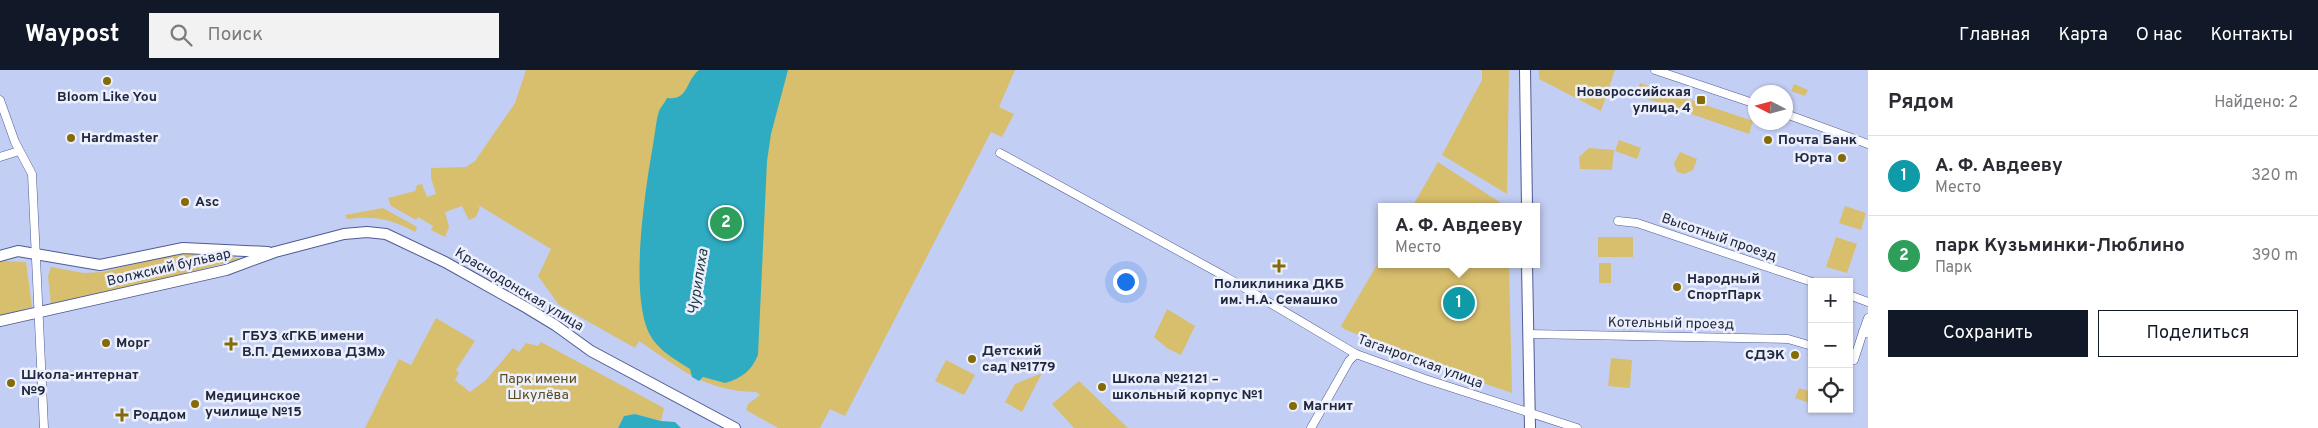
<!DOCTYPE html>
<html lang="ru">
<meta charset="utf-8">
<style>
:root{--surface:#fff;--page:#f2f2f3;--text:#2b2b33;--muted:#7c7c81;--line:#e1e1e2;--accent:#111827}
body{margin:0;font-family:Overpass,sans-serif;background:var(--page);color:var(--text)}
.controls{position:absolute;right:15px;bottom:15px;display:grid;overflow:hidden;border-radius:0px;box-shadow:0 1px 4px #0004}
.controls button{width:45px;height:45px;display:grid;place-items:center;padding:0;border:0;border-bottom:1px solid var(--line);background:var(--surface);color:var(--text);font:25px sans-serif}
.compass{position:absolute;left:1748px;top:15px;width:45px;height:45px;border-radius:50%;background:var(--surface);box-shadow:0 1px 4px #0004;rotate:276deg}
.you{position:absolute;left:1125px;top:211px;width:18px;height:18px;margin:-12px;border:4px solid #fff;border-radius:50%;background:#1a73e8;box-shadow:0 0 0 8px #1a73e833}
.badge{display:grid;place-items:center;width:32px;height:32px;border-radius:50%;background:var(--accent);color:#fff;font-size:16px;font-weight:700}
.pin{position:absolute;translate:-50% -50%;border:2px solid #fff;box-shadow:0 1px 5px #0006}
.popup{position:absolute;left:1378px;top:133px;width:162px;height:65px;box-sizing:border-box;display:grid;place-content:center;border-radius:0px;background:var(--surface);filter:drop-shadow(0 1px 4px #0005);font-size:16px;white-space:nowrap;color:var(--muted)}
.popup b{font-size:19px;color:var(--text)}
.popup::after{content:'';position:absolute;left:50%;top:100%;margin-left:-10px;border:10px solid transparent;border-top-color:var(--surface)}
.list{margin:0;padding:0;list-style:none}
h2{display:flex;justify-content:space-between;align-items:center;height:65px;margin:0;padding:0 20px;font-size:21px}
h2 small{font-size:16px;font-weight:400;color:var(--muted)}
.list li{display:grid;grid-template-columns:32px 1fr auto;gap:15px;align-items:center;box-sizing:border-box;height:80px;padding:0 20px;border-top:1px solid var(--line)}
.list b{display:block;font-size:19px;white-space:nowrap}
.list p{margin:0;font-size:16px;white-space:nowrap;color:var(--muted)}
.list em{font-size:16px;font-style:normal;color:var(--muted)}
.actions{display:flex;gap:10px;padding:15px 20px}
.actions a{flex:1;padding:11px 0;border:1px solid var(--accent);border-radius:0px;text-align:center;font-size:18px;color:var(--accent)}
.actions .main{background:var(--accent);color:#fff}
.icon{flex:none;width:28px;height:28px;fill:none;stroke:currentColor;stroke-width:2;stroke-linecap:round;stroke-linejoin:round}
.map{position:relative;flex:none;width:1868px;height:358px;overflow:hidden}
header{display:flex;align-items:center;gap:30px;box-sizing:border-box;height:70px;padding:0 25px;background:var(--accent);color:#fff}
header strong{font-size:24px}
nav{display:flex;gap:28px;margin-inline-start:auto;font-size:18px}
.search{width:350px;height:45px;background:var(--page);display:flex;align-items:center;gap:12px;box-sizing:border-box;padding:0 18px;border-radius:0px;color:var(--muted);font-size:19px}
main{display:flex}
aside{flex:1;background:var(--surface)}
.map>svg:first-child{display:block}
.green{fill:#d8bf6e}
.water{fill:#30acc2}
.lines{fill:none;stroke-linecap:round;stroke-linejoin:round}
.minor-casing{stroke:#4f5c93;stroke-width:9}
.major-casing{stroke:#4f5c93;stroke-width:12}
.minor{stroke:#fff;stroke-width:8}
.major{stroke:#fff;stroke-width:10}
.poi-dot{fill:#846b06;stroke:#ecf0fd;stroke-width:2}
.labels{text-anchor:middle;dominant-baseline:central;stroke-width:5;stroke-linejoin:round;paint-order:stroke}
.poi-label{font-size:14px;font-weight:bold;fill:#21273f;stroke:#ecf0fd;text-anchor:start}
.street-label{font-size:14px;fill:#21273f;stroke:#ecf0fd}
.park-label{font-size:14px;fill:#5a4c1e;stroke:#ecf0fd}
.water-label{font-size:15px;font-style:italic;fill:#1d373c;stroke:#ecf0fd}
</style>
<header>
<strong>Waypost</strong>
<div class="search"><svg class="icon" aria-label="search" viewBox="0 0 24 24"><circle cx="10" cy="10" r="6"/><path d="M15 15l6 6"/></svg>Поиск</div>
<nav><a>Главная</a><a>Карта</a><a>О нас</a><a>Контакты</a></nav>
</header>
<main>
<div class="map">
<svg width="1868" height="358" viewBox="0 0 1868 358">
<rect width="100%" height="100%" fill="#c3cef4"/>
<g class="green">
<path d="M526 0H1015L999 37 1014 44 1002 67 991 62 845 346 830 339 820 358H778L746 340 748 334 760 325 756 322C704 321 681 299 639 271L635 278 559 235 538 206 551 179 475 133 480 137 476 147 469 150 462 136 445 142 449 157 445 167 431 160 433 156 418 147 416 150 391 136 388 128 415 121 417 115 422 114 427 127 436 124 431 108V98L466 97 475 91 515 33Z"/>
<polygon points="1482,0 1509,0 1507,124 1442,85 1482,10"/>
<polygon points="1539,0 1615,0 1601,41 1539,9"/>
<polygon points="1640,13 1753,51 1749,64 1636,25"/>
<polygon points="1794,14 1808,20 1805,26 1791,21"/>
<polygon points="1619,70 1641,78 1637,89 1615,81"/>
<polygon points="1589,78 1614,80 1612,100 1580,99 1579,87"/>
<polygon points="1680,82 1697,89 1693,100 1684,104 1677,102 1674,93"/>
<polygon points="1438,92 1507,137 1412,137"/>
<polygon points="1845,136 1866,143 1861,160 1839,153"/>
<path d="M383 138 417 157 415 162C389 148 375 146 347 149L345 145Z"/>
<rect x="1598" y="167" width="35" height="20"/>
<polygon points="1836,167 1857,174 1847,203 1826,197"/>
<polygon points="184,182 242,189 79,230 51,235 48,206 51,197 84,203 102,202"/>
<polygon points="1381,188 1382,194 1509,194 1512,323 1425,293 1344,259 1341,256"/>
<polygon points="4,191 26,192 32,237 0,246 0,192"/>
<rect x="1599" y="193" width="12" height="20"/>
<polygon points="1167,239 1195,256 1181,285 1167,278 1154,267"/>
<polygon points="436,248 475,271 456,300 459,303 455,310 470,322 486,310 513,278 519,282 526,273 538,276 541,272 664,338 661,351 635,344 624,346 618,358 365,358 399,289 411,295"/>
<polygon points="1611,288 1632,290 1630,318 1608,316"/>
<polygon points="946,290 975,305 964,325 935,311"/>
<polygon points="1042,303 1022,342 1005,332 1015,314"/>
<polygon points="1079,311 1128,358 1074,358 1052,334"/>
<polygon points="1799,318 1812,322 1812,334 1795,328"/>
</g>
<g class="water">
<path d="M699 0H788L771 64 767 91 758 285C752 300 741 309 725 313L703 307 699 311 692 307 690 299C673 288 656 279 648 261 630 219 645 121 653 75 655 64 656 51 659 41 661 37 665 32 667 28 689 31 685 11 699 0Z"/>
<polygon points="635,344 661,351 675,352 681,358 618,358 624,346"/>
</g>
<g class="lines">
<defs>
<g id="minor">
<polyline points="1655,0 1756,34"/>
<polyline points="0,30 15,72 32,104 44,358"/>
<polyline points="1786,44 1868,74"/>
<polyline points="1000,83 1226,207 1356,284 1425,309 1577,358"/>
<polyline points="0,87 19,81"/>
<polyline points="1618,151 1637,153 1812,212"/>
<polyline points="1849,225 1868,232"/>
<polyline points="1866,263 1863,262 1868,248"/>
<polyline points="1528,264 1788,269 1812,276"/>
<polyline points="1849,288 1854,290 1863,262"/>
<polyline points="1311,358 1349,291 1356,284"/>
</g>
<g id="major">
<polyline points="1525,0 1527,137"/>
<polyline points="0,186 18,181 100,195 183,178 268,182"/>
<polyline points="1527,194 1530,358"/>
<polyline points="0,251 226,200 275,182 344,164 367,162 386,164 445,192 527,238 555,255 591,281 735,358"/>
</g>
</defs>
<use href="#minor" class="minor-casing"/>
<use href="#major" class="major-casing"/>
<use href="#minor" class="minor"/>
<use href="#major" class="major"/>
</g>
<g class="poi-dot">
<circle cx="107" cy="11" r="5"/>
<rect x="1696" y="25" width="10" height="10" rx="2.5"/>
<circle cx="71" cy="68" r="5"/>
<circle cx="1768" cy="70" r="5"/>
<circle cx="1842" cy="88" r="5"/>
<circle cx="185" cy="132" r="5"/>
<path d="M1276.5 188.5h5v5h5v5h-5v5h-5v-5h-5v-5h5z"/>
<circle cx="1677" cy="217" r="5"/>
<circle cx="106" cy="273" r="5"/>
<path d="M228.5 266.5h5v5h5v5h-5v5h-5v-5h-5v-5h5z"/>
<circle cx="1795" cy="285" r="5"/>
<circle cx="972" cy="289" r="5"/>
<circle cx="11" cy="313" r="5"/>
<circle cx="1102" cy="317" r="5"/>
<circle cx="195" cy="334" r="5"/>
<circle cx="1293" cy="336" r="5"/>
<path d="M119.5 337.5h5v5h5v5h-5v5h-5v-5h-5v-5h5z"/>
</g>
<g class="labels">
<g class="poi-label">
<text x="1691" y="22" text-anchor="end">Новороссийская<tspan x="1691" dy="16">улица, 4</tspan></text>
<text x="107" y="27" text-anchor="middle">Bloom Like You</text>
<text x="81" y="68">Hardmaster</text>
<text x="1778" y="70">Почта Банк</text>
<text x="1832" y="88" text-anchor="end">Юрта</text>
<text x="195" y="132">Asc</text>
<text x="1687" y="209">Народный<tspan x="1687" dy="16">СпортПарк</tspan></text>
<text x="1279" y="214" text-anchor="middle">Поликлиника ДКБ<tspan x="1279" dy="16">им. Н.А. Семашко</tspan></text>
<text x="242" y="266">ГБУЗ «ГКБ имени<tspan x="242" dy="16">В.П. Демихова ДЗМ»</tspan></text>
<text x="116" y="273">Морг</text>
<text x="982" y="281">Детский<tspan x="982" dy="16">сад №1779</tspan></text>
<text x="1785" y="285" text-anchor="end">СДЭК</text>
<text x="21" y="305">Школа-интернат<tspan x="21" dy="16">№9</tspan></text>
<text x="1112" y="309">Школа №2121 –<tspan x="1112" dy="16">школьный корпус №1</tspan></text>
<text x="205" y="326">Медицинское<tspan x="205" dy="16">училище №15</tspan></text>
<text x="1303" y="336">Магнит</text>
<text x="133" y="345">Роддом</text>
</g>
<g class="street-label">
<text transform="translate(1719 168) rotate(19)">Высотный проезд</text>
<text transform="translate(169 198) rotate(-13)">Волжский бульвар</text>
<text transform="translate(519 220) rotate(31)">Краснодонская улица</text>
<text transform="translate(1671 254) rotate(1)">Котельный проезд</text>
<text transform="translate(1420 292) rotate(20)">Таганрогская улица</text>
</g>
<g class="park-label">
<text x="538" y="309">Парк имени<tspan x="538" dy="16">Шкулёва</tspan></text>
</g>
<g class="water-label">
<text transform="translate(699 212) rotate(-81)">Чурилиха</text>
</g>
</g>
</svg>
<div class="controls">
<button>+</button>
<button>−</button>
<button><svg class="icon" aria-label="locate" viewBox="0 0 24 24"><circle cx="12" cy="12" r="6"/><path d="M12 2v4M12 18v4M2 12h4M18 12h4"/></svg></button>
</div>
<svg class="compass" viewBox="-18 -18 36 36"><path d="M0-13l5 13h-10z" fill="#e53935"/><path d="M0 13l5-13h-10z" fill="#7c7c81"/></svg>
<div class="you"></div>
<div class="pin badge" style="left:1459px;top:233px;background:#0f9aa8">1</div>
<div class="popup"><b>А. Ф. Авдееву</b>Место</div>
<div class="pin badge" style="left:726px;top:153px;background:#2e9e5b">2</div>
</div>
<aside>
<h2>Рядом<small>Найдено: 2</small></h2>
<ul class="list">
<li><span class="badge" style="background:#0f9aa8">1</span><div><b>А. Ф. Авдееву</b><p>Место</p></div><em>320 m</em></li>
<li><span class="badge" style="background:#2e9e5b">2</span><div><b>парк Кузьминки-Люблино</b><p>Парк</p></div><em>390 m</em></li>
</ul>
<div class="actions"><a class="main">Сохранить</a><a>Поделиться</a></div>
</aside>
</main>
